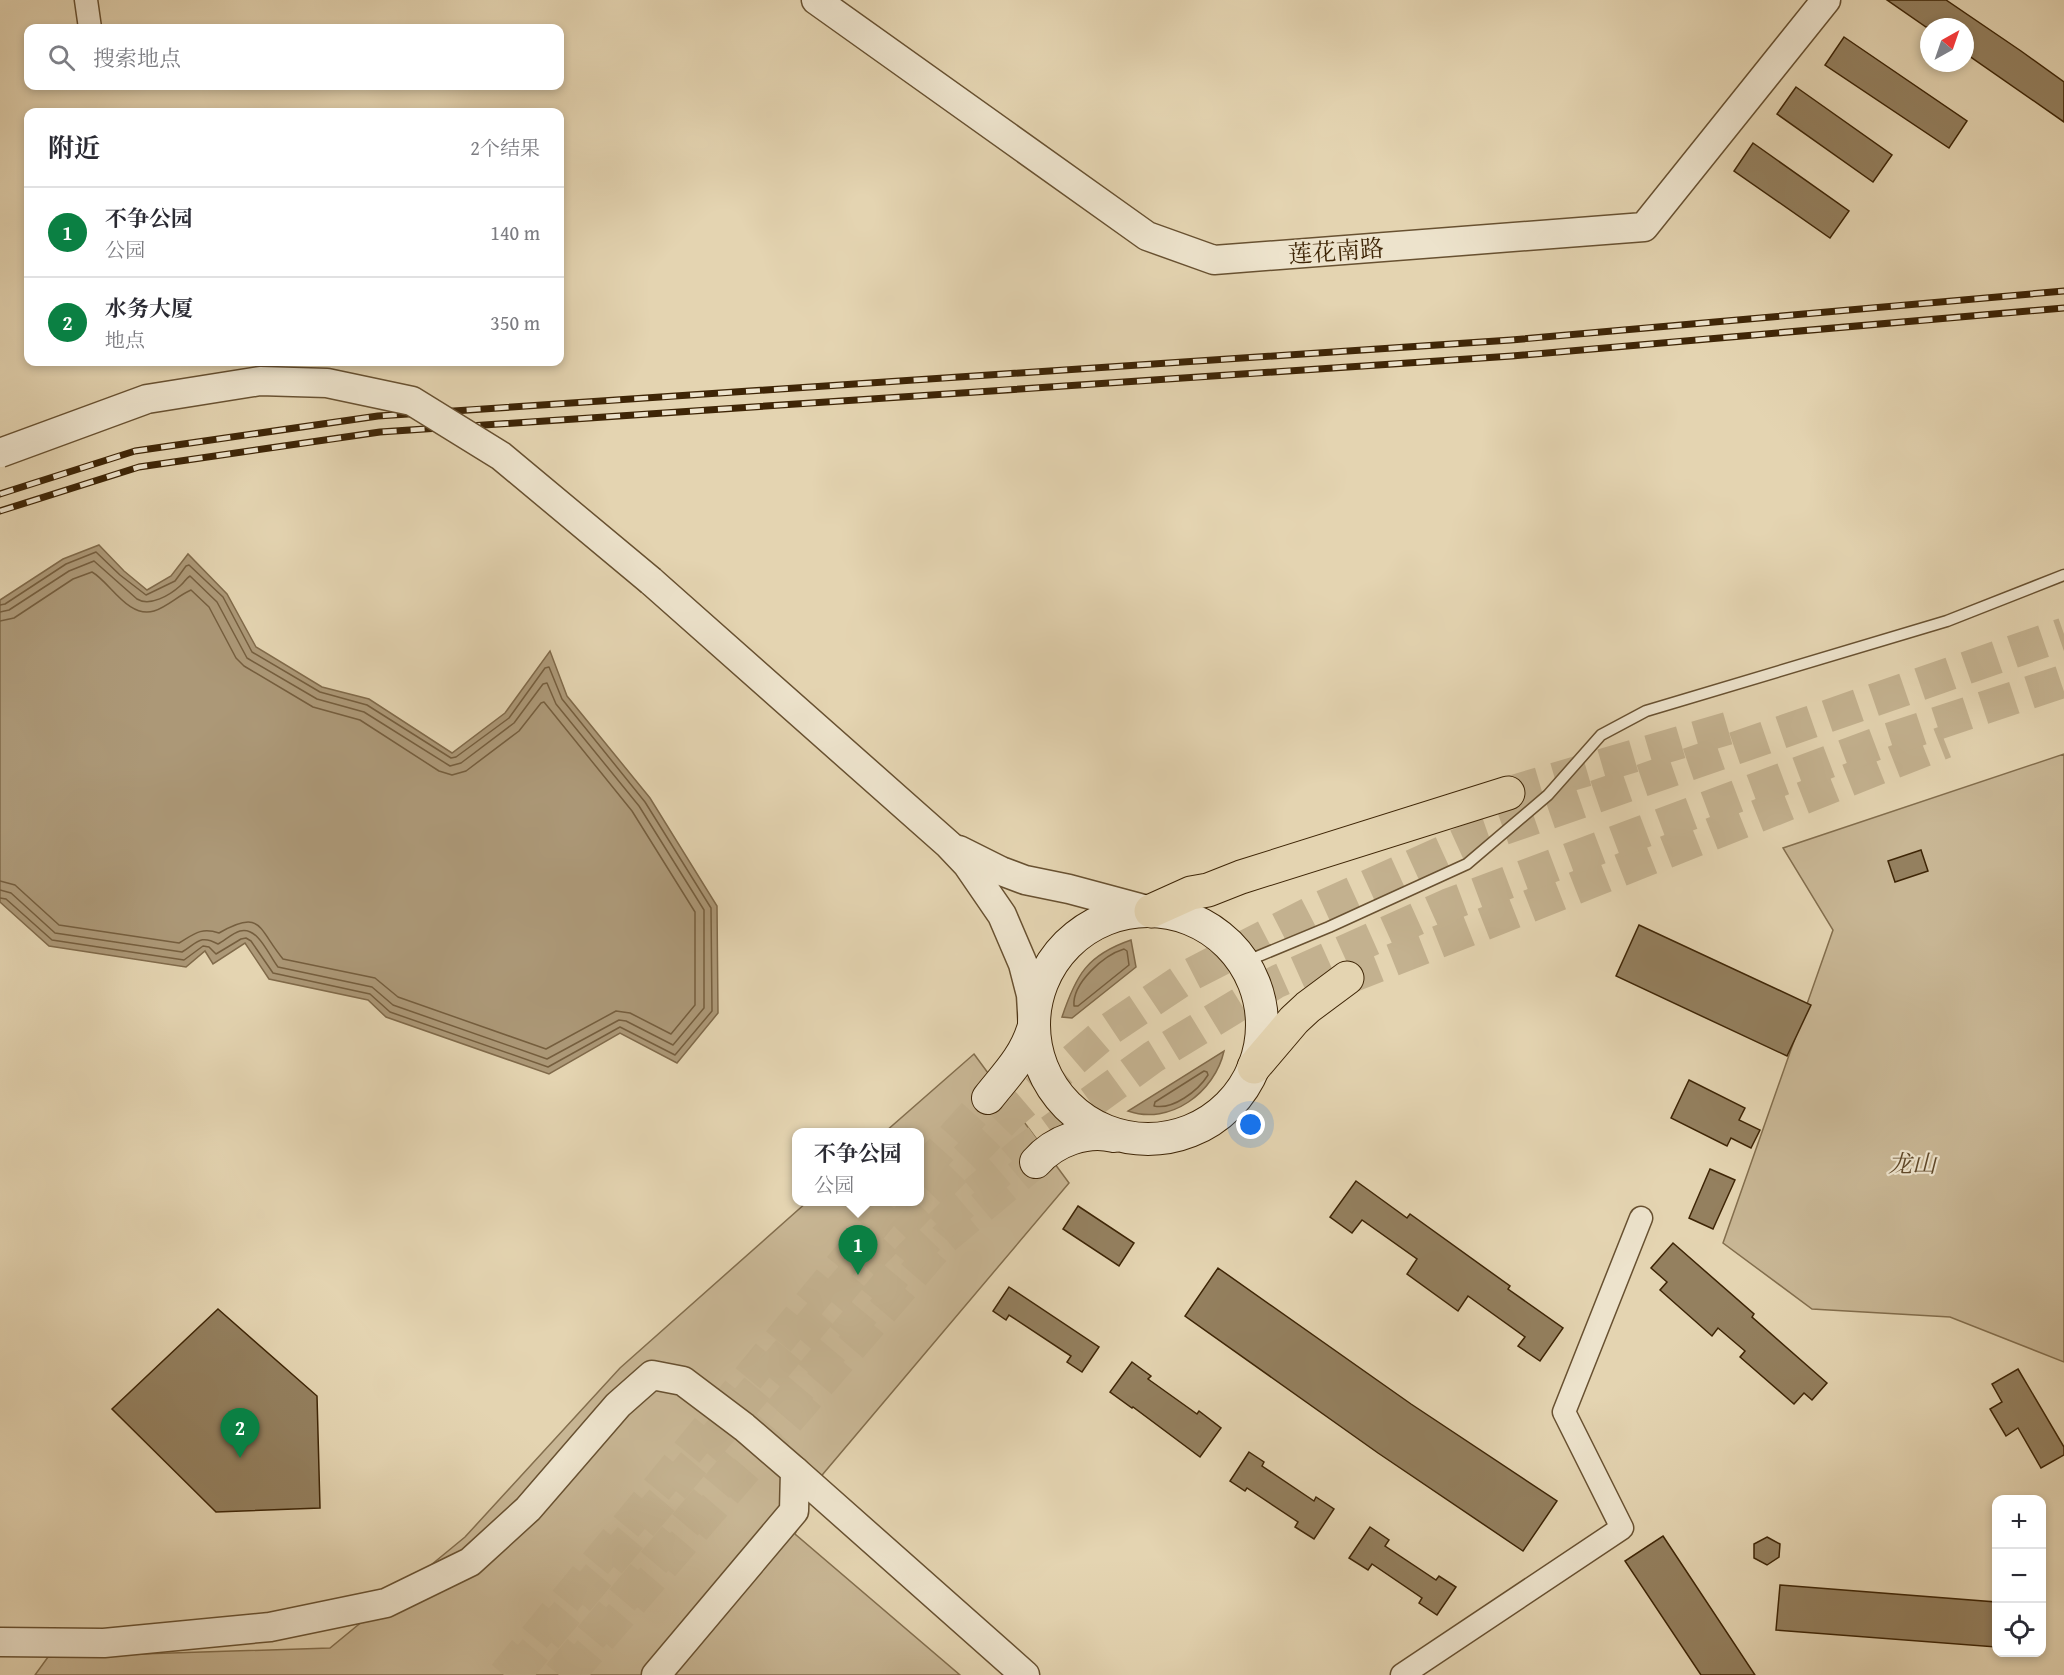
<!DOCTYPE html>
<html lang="zh">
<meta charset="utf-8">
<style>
:root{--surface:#fff;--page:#f2f2f3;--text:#2b2b33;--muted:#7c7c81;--line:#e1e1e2;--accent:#0b8043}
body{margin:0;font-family:"Gentium Book Plus","Noto Serif SC",serif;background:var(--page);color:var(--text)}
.controls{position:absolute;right:18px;bottom:18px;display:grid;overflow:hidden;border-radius:12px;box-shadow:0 3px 9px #0003}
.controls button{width:54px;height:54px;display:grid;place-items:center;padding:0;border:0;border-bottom:2px solid var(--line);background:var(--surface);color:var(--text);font:30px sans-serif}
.compass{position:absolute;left:1920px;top:18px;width:54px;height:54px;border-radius:50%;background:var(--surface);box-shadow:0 3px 9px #0003;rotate:40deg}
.you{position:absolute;left:1251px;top:1125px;width:21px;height:21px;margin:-15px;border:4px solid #fff;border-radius:50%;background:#1a73e8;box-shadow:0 0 0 9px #1a73e833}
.badge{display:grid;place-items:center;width:39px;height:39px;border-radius:50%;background:var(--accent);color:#fff;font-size:20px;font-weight:700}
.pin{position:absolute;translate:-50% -50px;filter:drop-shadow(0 2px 3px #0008)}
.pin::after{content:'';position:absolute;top:32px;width:21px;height:18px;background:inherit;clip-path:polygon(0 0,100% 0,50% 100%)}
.popup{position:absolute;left:792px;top:1128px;width:132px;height:78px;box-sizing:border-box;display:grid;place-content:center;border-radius:12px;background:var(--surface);filter:drop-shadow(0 2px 4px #0005);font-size:20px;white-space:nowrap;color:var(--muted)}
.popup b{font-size:22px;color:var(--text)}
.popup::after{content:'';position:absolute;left:50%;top:100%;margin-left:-12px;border:12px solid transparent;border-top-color:var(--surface)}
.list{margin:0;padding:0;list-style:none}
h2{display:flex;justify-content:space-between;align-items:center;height:78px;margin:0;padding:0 24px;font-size:26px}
h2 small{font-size:20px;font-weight:400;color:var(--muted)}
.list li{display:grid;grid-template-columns:39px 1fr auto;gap:18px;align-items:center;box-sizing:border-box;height:90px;padding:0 24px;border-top:2px solid var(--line)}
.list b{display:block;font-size:22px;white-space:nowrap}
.list p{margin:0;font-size:20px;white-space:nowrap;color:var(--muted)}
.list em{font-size:20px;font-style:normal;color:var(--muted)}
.icon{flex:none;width:33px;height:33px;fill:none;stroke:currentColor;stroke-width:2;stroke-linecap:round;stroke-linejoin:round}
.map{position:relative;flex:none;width:2064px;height:1675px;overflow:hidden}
.search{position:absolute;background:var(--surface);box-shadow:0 3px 9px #0003;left:24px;top:24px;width:540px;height:66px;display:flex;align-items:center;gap:15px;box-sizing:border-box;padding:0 21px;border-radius:12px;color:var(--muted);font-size:22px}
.panel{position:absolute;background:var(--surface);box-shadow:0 3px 9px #0003;left:24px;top:108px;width:540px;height:258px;border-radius:12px}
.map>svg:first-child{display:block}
.green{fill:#c8b694;stroke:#836e4d;stroke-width:1.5}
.water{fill:#ac9877;stroke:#806a4a;stroke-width:1.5}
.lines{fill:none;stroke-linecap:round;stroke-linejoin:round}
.shore{stroke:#755e3e;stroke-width:1.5}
.building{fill:#94805f;stroke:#3e2506;stroke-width:1.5}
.secondary-tunnel{stroke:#c3b18f;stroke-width:32;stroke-dasharray:32 16;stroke-linecap:butt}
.trunk-tunnel{stroke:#c3b18f;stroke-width:33;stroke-dasharray:33 16;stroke-linecap:butt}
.service-casing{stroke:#685131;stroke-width:13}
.minor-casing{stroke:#685131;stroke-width:25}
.tertiary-casing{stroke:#685131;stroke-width:31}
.secondary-casing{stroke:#3e2506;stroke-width:34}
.trunk-casing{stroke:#3e2506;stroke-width:35}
.service{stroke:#ede3cc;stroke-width:10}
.minor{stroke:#ede3cc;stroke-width:22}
.tertiary{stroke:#ede3cc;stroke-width:28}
.secondary{stroke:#ede3cc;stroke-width:32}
.trunk{stroke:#e4d4b1;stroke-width:33}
.rail-casing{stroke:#3e2506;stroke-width:7}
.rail{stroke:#ede3cc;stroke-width:4.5;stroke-dasharray:14;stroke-linecap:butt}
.tertiary-bridge-casing{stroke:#685131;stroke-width:31;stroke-linecap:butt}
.tertiary-bridge{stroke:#ede3cc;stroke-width:28}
.labels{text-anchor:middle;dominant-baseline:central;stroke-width:4.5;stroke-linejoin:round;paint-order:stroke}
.street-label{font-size:24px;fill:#3e2506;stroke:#ede3cc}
.park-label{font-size:24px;font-style:italic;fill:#60492a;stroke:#ede3cc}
</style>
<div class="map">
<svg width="2064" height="1675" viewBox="0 0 2064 1675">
<rect width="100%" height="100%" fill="#e4d4b1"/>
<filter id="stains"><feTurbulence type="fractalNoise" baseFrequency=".00333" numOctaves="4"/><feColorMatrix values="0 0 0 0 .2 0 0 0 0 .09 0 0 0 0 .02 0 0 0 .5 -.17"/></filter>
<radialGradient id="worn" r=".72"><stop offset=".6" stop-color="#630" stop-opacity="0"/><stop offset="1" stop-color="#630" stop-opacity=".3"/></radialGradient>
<g class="green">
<polygon points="2064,754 2064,1362 1950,1317 1812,1309 1723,1243 1833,930 1783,848"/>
<polygon points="974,1054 1069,1183 823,1474 795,1534 960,1675 35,1675 48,1657 330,1648 465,1537 620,1368 807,1202 920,1202 920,1132 885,1132"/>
</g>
<g class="water">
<polygon points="99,545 124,571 147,590 171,576 188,554 227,594 256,647 322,687 369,699 452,753 505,713 550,651 567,696 650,798 717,906 718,1013 677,1063 620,1033 549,1074 386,1017 368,1000 269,979 245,943 213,964 205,951 186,967 49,946 0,902 0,600 63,559"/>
<path d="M1131 940 1136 967 1072 1018 1062 1017C1076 975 1087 955 1131 940Z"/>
<path d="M1224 1051C1215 1092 1170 1126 1128 1111Z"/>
</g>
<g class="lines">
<g class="shore">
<polyline points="0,605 5,604 66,564 96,552 120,575 146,595 175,581 186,566 189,565 223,597 252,652 320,692 367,705 451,758 456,757 509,718 545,668 549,667 562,699 645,802 711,908 712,1011 675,1055 620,1027 548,1067 390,1012 370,994 273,973 251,941 246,938 241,939 216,954 209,947 203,946 184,960 52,940 6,899 0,898"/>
<path d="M0 612 9 610 69 571 94 561 137 599C150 607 170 595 180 586 185 582 185 579 190 576L217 602 247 658 317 699 364 712 450 766 461 763 514 723 543 684 547 683 556 704 639 806 704 910V1008L673 1045 626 1021 619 1020 547 1059 393 1005 372 987 278 967C269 956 258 926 240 931 233 933 225 940 218 944 200 934 197 943 182 952L55 933 11 893 0 890"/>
<path d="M0 621 14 618 73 579 92 572C110 582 128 619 154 611 167 607 179 595 191 590L209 607 236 658 244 666 313 707 360 720 439 771 452 775 466 771 519 731 541 703 544 702 632 811 695 912V1005L671 1034 630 1013 616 1011 546 1049 398 997 375 978 283 959C258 929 262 908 219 933 201 927 194 934 179 943L59 925 15 885 0 881"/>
<path d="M1124 949 1127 951 1129 965 1078 1006H1074C1072 983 1104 955 1124 949Z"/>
<path d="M1204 1071 1207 1072 1208 1075C1198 1091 1173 1110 1154 1106L1155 1102Z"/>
</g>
</g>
<g class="building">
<polygon points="1887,0 1946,0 2021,51 2064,82 2064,122 1965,53 1965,27 1926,27"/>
<polygon points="1844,37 1967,121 1949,148 1825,65"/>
<polygon points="1796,87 1892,155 1873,182 1777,114"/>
<polygon points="1753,143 1849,211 1830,238 1734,171"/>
<polygon points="1921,850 1928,871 1895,882 1888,861"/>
<polygon points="1639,925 1811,1005 1787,1056 1616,976"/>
<polygon points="1689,1080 1745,1108 1739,1120 1760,1130 1751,1148 1731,1138 1727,1146 1671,1118"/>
<polygon points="1710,1169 1735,1180 1713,1229 1689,1218"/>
<polygon points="1356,1181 1407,1218 1410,1214 1510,1286 1508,1289 1563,1328 1540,1361 1518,1346 1525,1337 1468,1296 1458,1311 1407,1274 1417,1259 1362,1220 1352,1233 1330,1217"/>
<polygon points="1078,1206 1134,1243 1119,1266 1063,1229"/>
<polygon points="1673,1243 1754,1314 1752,1317 1827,1383 1812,1400 1804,1393 1794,1404 1740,1357 1745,1351 1718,1328 1712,1336 1660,1290 1667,1282 1651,1268"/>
<polygon points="1218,1268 1411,1404 1557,1501 1523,1551 1378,1453 1185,1316"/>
<polygon points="1009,1287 1099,1347 1082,1372 1067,1362 1071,1356 1009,1315 1006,1320 993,1311"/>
<polygon points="218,1309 317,1396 320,1508 216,1512 112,1409"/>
<polygon points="1132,1362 1151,1376 1148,1379 1197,1414 1199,1411 1221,1428 1200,1457 1133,1407 1132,1408 1110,1392"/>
<polygon points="2018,1369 2064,1447 2064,1455 2041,1468 2018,1428 2006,1436 1990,1409 2002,1402 1992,1384"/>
<polygon points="1249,1452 1264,1462 1262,1466 1314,1501 1316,1497 1334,1509 1314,1539 1295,1527 1298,1522 1247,1488 1245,1491 1230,1481"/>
<polygon points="1370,1527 1389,1540 1385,1546 1436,1580 1439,1576 1456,1587 1437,1615 1419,1603 1422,1598 1372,1564 1368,1570 1349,1558"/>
<polygon points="1663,1536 1755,1675 1701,1675 1625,1561"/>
<polygon points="1767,1537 1780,1544 1779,1557 1767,1565 1754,1558 1754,1544"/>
<polygon points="1780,1585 1996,1602 1996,1647 1776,1630"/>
</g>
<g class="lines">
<g class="secondary-tunnel">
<polyline points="920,1173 988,1098"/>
<polyline points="504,1675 893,1202"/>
<polyline points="569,1675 945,1238 1036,1162"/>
</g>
<g class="trunk-tunnel">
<polyline points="1508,793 1729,728"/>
<polyline points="1347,978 1945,742"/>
<polyline points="514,1675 857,1270 1008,1116 1111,1028 1190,975 1322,907 1465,842 2064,634"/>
<polyline points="559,1675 910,1257 962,1204 1025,1150 1153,1057 1276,982 1448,905 1884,741 2064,681"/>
</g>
<defs>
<polyline id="service" points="1242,963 1329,927 1467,864 1548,795 1601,735 1646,711 1947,621 2064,575"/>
<g id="minor">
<polyline points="86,0 90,28"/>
<polyline points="1402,1675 1622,1528 1564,1412 1641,1218"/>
</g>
<g id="tertiary">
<polyline points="816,0 1147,236 1214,260 1644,227 1826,0"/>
<polyline points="651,581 949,845 967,864 1002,915 1023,964 1031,995 1033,1029"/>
<polyline points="959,850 1001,871 1025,880 1069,889 1151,911"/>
<polyline points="795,1471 1025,1675"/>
<polyline points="0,1642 104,1643 270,1627 386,1603 470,1562 528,1509 618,1405 652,1375 683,1381 744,1427 795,1471 794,1511 656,1675"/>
</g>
<g id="secondary">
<circle cx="1148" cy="1025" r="114"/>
<path d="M988 1098C1006 1075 1024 1058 1033 1029"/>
<path d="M1036 1162C1054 1141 1087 1129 1114 1136"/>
</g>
<g id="trunk">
<polyline points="1151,911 1191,893 1208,890 1241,877 1508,793"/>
<polyline points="1254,1067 1294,1020 1308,1007 1347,978"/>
</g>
</defs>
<use href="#service" class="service-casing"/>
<use href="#minor" class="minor-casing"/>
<use href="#tertiary" class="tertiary-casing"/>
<use href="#secondary" class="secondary-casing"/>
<use href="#trunk" class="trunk-casing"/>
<use href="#service" class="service"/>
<use href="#minor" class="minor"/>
<use href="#tertiary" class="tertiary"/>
<use href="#secondary" class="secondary"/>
<use href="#trunk" class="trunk"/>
<defs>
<g id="rail">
<polyline points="0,494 135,451 378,416 1511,340 2064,291"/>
<polyline points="0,511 139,467 380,432 1512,356 2064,308"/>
</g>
</defs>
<use href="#rail" class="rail-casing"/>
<use href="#rail" class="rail"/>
<defs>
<polyline id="tertiary-bridge" points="0,453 147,399 260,381 327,383 412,401 501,456 651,581"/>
</defs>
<use href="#tertiary-bridge" class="tertiary-bridge-casing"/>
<use href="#tertiary-bridge" class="tertiary-bridge"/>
</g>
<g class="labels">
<g class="street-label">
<text transform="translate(1336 251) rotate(-4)">莲花南路</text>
</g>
<g class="park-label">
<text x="1912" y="1163">龙山</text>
</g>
</g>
<rect width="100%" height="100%" filter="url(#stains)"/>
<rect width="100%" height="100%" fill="url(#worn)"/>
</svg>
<div class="controls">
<button>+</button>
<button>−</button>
<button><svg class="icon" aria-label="locate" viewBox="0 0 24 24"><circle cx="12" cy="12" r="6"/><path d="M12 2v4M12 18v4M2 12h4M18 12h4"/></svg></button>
</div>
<svg class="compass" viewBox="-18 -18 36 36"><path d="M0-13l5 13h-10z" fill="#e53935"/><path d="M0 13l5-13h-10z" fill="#7c7c81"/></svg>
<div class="you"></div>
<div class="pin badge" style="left:858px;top:1275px">1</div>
<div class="popup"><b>不争公园</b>公园</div>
<div class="pin badge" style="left:240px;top:1458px">2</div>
<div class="search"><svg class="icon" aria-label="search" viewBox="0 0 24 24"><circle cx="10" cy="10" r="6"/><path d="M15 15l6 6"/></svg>搜索地点</div>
<section class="panel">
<h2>附近<small>2个结果</small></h2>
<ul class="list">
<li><span class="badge">1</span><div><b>不争公园</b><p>公园</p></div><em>140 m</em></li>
<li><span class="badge">2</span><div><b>水务大厦</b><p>地点</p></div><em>350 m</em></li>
</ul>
</section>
</div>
